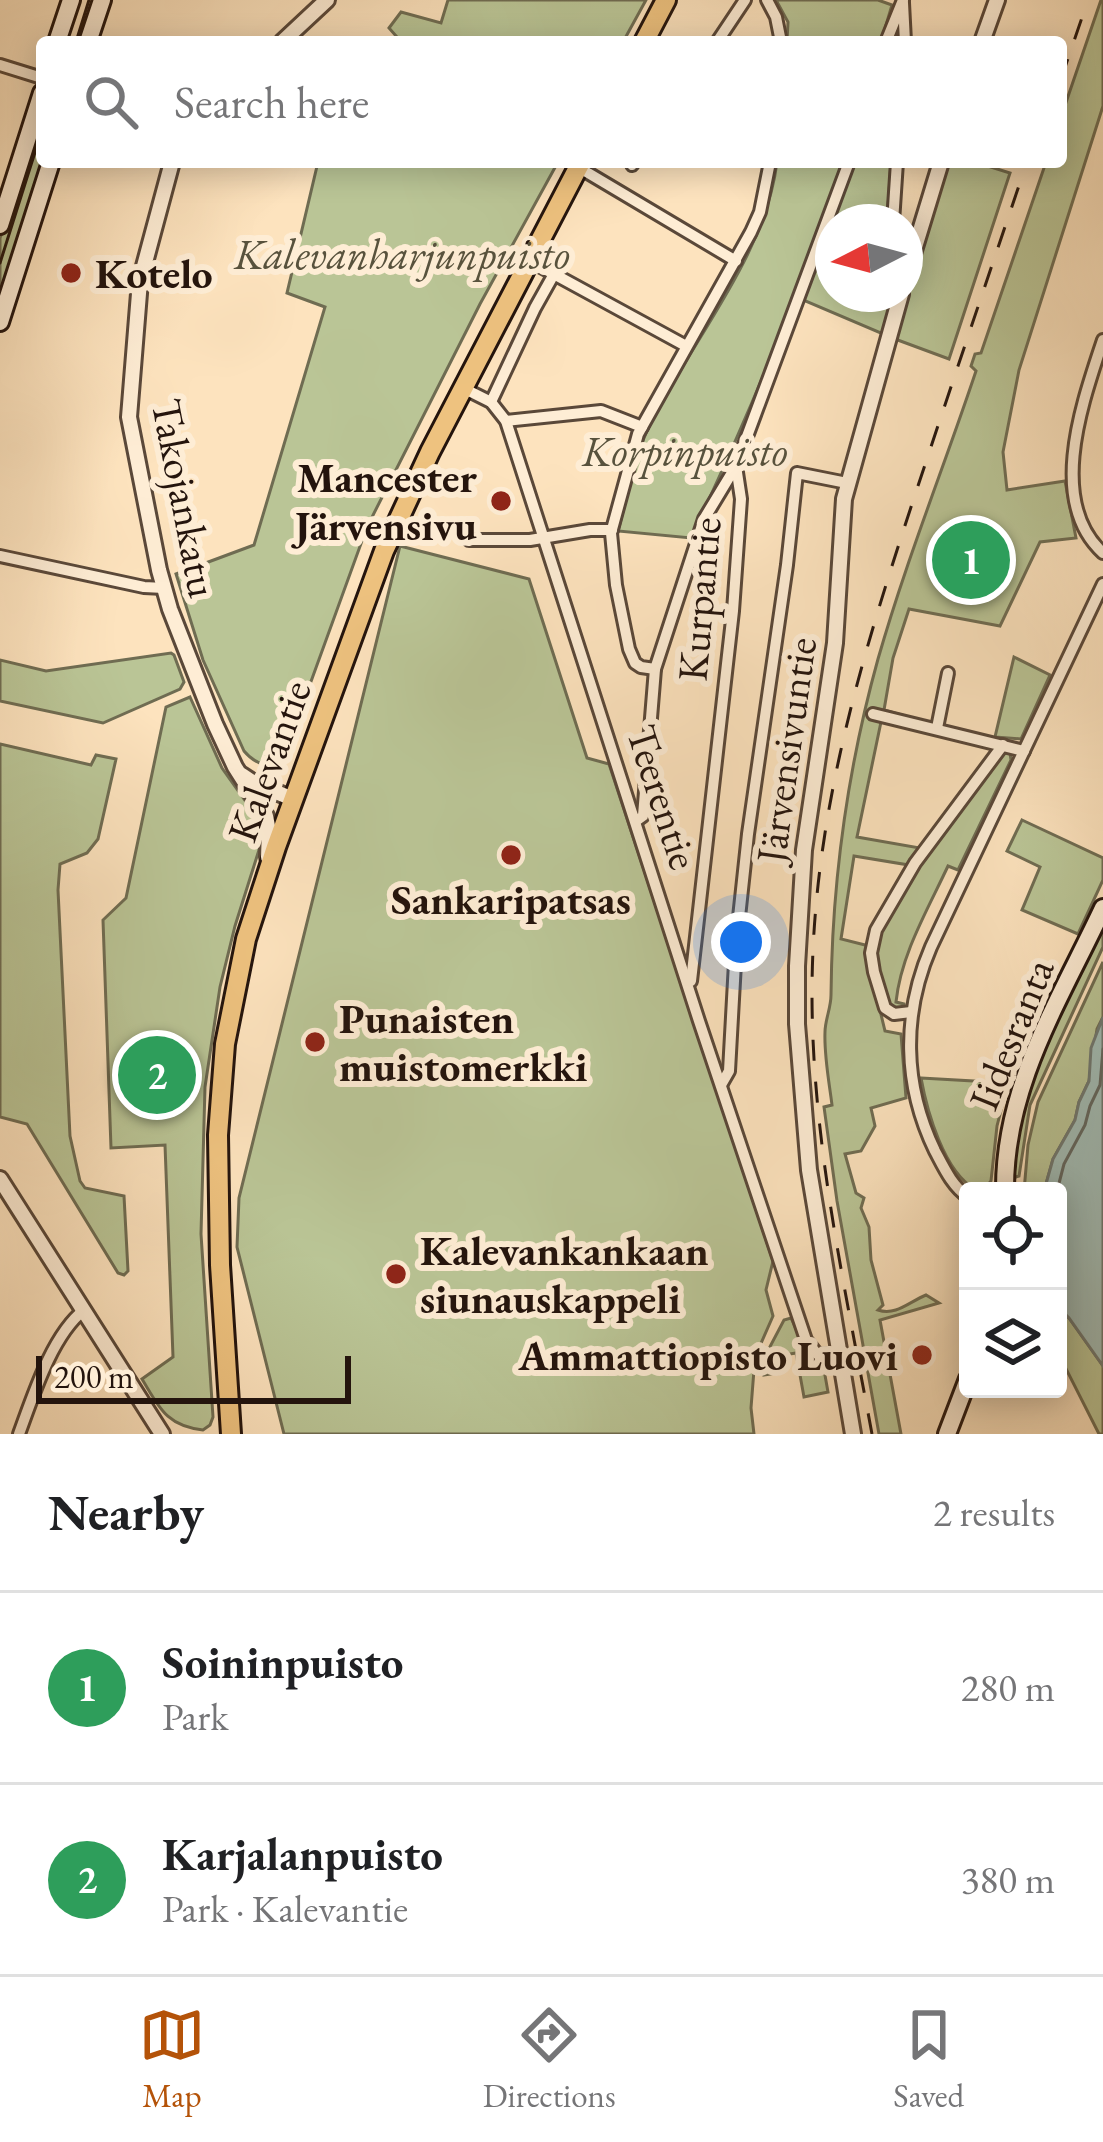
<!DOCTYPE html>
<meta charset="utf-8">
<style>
:root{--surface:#fff;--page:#f2f2f2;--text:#202124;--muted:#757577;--line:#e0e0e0;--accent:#b45309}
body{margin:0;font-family:"EB Garamond",serif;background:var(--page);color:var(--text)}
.controls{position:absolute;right:36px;bottom:36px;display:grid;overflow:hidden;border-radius:12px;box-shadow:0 6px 30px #0003}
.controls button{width:108px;height:108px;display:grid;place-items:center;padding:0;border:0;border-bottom:3px solid var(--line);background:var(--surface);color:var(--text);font:60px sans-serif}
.compass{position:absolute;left:815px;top:204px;width:108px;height:108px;border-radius:50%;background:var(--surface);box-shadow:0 6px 30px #0003;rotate:264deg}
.scale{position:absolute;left:36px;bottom:30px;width:315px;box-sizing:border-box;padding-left:12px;border:6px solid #24140d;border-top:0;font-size:33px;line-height:42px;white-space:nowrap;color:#24140d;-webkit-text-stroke:9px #feedd5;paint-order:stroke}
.you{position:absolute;left:741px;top:942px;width:42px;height:42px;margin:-30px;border:9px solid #fff;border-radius:50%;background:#1a73e8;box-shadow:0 0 0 18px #1a73e833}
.badge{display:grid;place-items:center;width:78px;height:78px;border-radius:50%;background:var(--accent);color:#fff;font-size:39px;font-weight:700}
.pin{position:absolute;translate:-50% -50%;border:6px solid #fff;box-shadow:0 3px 12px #0006}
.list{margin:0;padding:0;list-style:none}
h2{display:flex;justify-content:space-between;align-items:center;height:156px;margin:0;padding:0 48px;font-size:51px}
h2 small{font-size:39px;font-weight:400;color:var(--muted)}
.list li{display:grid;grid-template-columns:78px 1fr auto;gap:36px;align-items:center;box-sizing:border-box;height:192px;padding:0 48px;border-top:3px solid var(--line)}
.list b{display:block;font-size:45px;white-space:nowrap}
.list p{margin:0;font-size:39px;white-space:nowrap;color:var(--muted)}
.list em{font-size:39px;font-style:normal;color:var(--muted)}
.icon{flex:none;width:66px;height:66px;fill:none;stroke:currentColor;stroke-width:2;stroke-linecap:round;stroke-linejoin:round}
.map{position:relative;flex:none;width:1103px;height:1434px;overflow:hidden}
.search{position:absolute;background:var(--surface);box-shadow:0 6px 30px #0003;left:36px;right:36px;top:36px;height:132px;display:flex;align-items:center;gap:30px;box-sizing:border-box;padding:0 42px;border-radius:12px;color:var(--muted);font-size:45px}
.sheet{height:540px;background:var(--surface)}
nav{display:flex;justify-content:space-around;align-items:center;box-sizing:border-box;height:168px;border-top:3px solid var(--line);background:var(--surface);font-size:33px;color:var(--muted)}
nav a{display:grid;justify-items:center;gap:6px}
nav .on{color:var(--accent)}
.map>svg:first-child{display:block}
.green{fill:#bac596;stroke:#6f6c52;stroke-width:3}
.water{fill:#a1bdb7;stroke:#6f7973;stroke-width:3}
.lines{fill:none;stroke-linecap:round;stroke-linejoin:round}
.shore{stroke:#626862;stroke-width:3}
.minor-casing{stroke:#5a4839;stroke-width:16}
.tertiary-casing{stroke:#5a4839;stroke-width:20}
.secondary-casing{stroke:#24140d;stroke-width:22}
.primary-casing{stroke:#24140d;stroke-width:24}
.minor{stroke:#feedd5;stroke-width:10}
.tertiary{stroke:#feedd5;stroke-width:14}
.secondary{stroke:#feedd5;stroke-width:16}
.primary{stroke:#eec27f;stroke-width:18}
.tram{stroke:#24140d;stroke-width:3}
.rail{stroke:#24140d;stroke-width:3;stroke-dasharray:21 21;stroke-linecap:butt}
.poi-dot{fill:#8f2418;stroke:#feedd5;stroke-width:4.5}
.labels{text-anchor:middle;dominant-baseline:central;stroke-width:12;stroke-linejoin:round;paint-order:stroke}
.park-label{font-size:42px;font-style:italic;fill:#58523d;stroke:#feedd5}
.poi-label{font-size:42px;font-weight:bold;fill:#24140d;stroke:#feedd5;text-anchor:start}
.street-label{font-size:42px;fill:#24140d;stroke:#feedd5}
</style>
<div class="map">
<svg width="1103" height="1434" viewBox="0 0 1103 1434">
<rect width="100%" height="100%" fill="#fde3be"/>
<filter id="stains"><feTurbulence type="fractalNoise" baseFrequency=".00167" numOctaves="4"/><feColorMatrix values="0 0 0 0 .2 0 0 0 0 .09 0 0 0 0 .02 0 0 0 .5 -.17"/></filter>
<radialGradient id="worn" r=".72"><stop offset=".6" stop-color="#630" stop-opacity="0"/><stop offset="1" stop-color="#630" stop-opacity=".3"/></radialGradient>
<g class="green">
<polygon points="448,0 646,0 623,42 391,42 397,37 389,28 401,12 441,23"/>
<polygon points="776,0 878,0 892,5 881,42 787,42 788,22"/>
<path d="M1101 0H1103V106L1019 370 1003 452 1007 490 1065 481 1076 538 1040 542 1000 626 909 609 893 658 884 710 909 717 907 726 881 722 857 837 920 848 909 865 854 856 841 939 869 946 870 969 885 1031 901 1034 906 1098 871 1108 875 1126 861 1151 845 1154 856 1193 864 1198 861 1208 869 1227 871 1260 883 1305 878 1310C896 1316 909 1302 926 1295L939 1303 880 1320 901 1434H879L837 1201 824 1107 832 1105C829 1081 824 1056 825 1032 825 1020 831 1008 831 995 832 884 848 767 878 659 906 561 944 467 976 371L971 366 975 354 981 353 1046 162H1061V117Z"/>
<polygon points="42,106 44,162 0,309 0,238"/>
<path d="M318 162H558L480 304 367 527 280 767C265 767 253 762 244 751L203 660 176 574 254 545 325 307 287 293Z"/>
<path d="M777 162H843C802 290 748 417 691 538L618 531C627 499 633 462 647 431 688 344 765 259 777 162Z"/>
<polygon points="852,162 891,162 887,222 833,222 833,294 894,294 883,334 803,300"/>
<polygon points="947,162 975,162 1010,173 949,359 895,339"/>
<polygon points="400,546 529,579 587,758 609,764 773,1261 766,1290 773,1316 755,1357 751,1408 754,1434 284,1434 237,1247 239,1198"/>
<polygon points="171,653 174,655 184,682 180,689 103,723 0,701 0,660 46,671"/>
<polygon points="1014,657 1050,675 1021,739 995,737"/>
<path d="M190 697 222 768 256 816 262 834 259 850 235 926 220 987 205 1087 201 1234 213 1417 210 1425 203 1430C166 1426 159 1407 142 1379L173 1357 165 1145 111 1148 103 920 126 898 166 707Z"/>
<polygon points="0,744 91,765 96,755 116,759 98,839 87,853 60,864 58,890 70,1136 80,1181 85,1188 124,1196 128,1271 124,1275 118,1273 27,1124 0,1117"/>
<path d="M1006 752 1010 753 1011 760 958 870 948 866C928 909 901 954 896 1002L904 1004V1008L892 1007C880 991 873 966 875 945 879 913 978 775 1006 752Z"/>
<polygon points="1022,820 1103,858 1103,880 1078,934 1022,910 1040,867 1007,851"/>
<path d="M1103 927V947L1030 1105 1019 1176 1016 1177 1014 1175C1014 1087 1066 1005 1103 927Z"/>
<polygon points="1103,962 1103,1017 1097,1029 1089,1081 1079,1102 1075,1120 1053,1159 1044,1191 1024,1191 1028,1145 1038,1102"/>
<path d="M921 1078 1008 1083 997 1126 991 1181 985 1188 975 1189C944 1172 927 1111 921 1078Z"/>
<polygon points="1058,1304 1060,1311 1069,1318 1103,1366 1103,1434 1099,1434 1058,1353"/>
<path d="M791 1318C801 1337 801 1353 823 1364L828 1392 804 1397 796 1353 771 1357V1374L764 1375V1358L784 1320Z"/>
</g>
<polygon class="water" points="1103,1017 1103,1366 1069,1318 1060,1309 1058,1191 1044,1191 1053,1159 1075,1120 1079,1102 1089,1081 1091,1048"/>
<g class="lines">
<polyline class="shore" points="1057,1191 1064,1164 1085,1125 1090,1106 1100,1085 1103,1049"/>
<defs>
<g id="minor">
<polyline points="767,0 776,17 781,42"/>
<polyline points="903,3 905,42"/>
<polyline points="717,42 745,0"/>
<polyline points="886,42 903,0"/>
<polyline points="0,65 42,78"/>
<polyline points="632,165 634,162"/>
<polyline points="578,167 736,261"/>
<polyline points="893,222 897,162"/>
<polyline points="530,261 686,346"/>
<path d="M1103 340C1083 401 1046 501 1103 553"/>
<polyline points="463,388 491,402 506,421 699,1021 806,1340 818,1355 842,1354"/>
<polyline points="491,402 535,308 554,274"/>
<polyline points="506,421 601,411 642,427"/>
<polyline points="469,540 530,540 590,530 612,530"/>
<polyline points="0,556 144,587 164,588"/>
<polyline points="655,669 641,667 635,663 629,649 616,585 611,533 638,434 751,232 760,212 770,162"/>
<polyline points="873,714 1024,751"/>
<polyline points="937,728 948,673"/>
<polyline points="636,821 643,816 655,669 704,519 736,466"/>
<polyline points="691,981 733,611 741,499 736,466 849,162"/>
<polyline points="911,1012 894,1014 885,1008 874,972 871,953 876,930 915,863 1003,745"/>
<polyline points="721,1085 729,1071 736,945 748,834 787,565 797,473 847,483"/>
<path d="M968 1197C952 1186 944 1168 935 1151 903 1085 902 1014 931 947L1103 584"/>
<path d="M19 1434C33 1396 52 1335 84 1310"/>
</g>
<g id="tertiary">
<polyline points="282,42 327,0"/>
<polyline points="982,42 997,0"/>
<polyline points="172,162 140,281 129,417 159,570 170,609 215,724 235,767 266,816 269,831 268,857"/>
<polyline points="905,280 941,162"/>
<polyline points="242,775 254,783 293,799"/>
<polyline points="0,1179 162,1434"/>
<polyline points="853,1434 809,1170 797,1024 797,966 804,850 835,643 844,499 901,294"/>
</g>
<g id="secondary">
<polyline points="57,42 71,0"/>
<polyline points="88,42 102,0"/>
<polyline points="0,225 42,93"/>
<polyline points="0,322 51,162"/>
<path d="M1005 1191C1004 1086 1060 1000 1103 908"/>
<polyline points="947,1434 968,1379"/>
</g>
<g id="primary">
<polyline points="644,42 666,0"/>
<polyline points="231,1434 220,1265 218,1135 225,1044 246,939 276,847 384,551 430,452 581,162"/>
</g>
</defs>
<use href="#minor" class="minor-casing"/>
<use href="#tertiary" class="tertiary-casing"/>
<use href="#secondary" class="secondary-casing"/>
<use href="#primary" class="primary-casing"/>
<use href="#minor" class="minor"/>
<use href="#tertiary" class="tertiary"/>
<use href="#secondary" class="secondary"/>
<use href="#primary" class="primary"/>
<g class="tram">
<polyline points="76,42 89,0"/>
<polyline points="0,263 42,130"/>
</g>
<g class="rail">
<polyline points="1061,79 1088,0"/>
<path d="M872 1434C845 1288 812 1142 812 994 812 819 860 662 914 498 951 386 989 274 1027 162"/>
</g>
</g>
<g class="poi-dot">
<circle cx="71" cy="273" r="12"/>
<circle cx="501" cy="501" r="12"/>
<circle cx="511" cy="855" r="12"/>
<circle cx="315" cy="1042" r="12"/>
<circle cx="396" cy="1274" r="12"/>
<circle cx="922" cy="1355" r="12"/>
</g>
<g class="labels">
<g class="park-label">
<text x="402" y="254">Kalevanharjunpuisto</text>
<text x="685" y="451">Korpinpuisto</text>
</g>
<g class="poi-label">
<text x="95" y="273">Kotelo</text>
<text x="477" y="477" text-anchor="end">Mancester<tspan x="477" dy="48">Järvensivu</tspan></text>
<text x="511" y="899" text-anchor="middle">Sankaripatsas</text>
<text x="339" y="1018">Punaisten<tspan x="339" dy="48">muistomerkki</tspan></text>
<text x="420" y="1250">Kalevankankaan<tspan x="420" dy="48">siunauskappeli</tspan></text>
<text x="898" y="1355" text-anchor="end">Ammattiopisto Luovi</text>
</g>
<g class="street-label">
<text transform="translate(185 498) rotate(79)">Takojankatu</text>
<text transform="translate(699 599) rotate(-85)">Kurpantie</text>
<text transform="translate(786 750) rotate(-82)">Järvensivuntie</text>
<text transform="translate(269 761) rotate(-70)">Kalevantie</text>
<text transform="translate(663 797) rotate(72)">Teerentie</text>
<text transform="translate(1011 1034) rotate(-68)">Iidesranta</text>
</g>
</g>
<rect width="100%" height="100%" filter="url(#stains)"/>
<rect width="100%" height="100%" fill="url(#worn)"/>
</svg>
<div class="controls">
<button><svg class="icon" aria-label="locate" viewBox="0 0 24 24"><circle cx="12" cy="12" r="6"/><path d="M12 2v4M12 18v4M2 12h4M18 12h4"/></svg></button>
<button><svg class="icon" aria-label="layers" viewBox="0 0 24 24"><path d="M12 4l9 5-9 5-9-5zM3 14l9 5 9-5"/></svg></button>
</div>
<svg class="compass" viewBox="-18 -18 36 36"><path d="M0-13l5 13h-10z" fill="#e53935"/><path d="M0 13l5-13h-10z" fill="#757577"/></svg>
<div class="scale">200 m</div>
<div class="you"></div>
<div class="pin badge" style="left:971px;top:560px;background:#2e9e5b">1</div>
<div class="pin badge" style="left:157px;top:1075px;background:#2e9e5b">2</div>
<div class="search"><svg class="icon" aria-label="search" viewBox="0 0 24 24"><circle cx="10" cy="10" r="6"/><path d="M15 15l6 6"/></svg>Search here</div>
</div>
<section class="sheet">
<h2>Nearby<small>2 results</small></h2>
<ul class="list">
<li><span class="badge" style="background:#2e9e5b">1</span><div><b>Soininpuisto</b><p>Park</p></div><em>280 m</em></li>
<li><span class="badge" style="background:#2e9e5b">2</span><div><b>Karjalanpuisto</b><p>Park · Kalevantie</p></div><em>380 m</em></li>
</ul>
</section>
<nav>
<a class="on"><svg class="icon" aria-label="map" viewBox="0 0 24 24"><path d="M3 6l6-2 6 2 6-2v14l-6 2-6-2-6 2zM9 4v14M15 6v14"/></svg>Map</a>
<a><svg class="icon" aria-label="directions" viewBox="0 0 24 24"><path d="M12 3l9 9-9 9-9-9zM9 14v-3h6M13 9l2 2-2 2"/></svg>Directions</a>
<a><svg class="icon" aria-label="saved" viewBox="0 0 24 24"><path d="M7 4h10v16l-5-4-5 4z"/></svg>Saved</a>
</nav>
